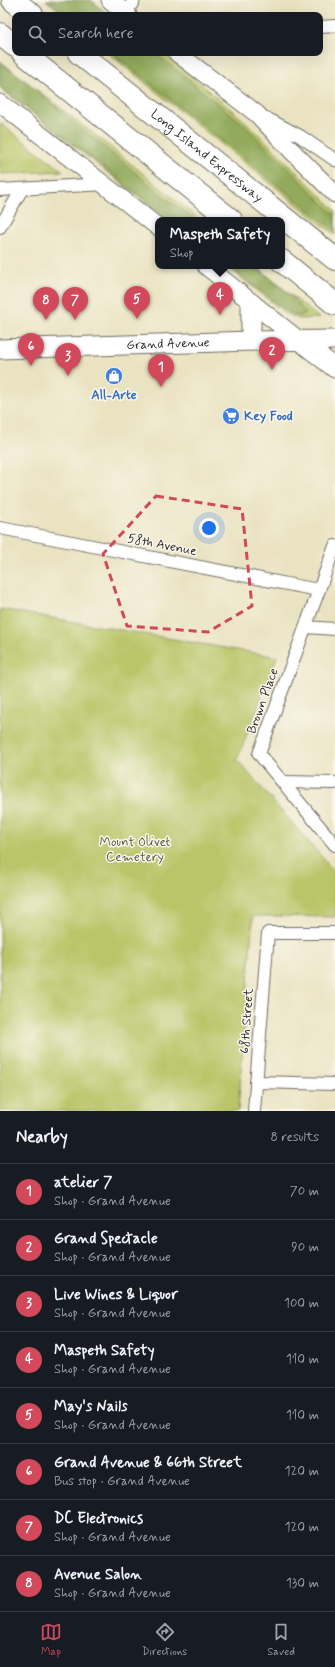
<!DOCTYPE html>
<meta charset="utf-8">
<style>
:root{--surface:#171b24;--page:#20242c;--text:#f1f3f6;--muted:#9ea1a6;--line:#363941;--accent:#d1495b}
body{margin:0;font-family:Mynerve,sans-serif;background:var(--page);color:var(--text)}
.you{position:absolute;left:209px;top:528px;width:14px;height:14px;margin:-10px;border:3px solid #fff;border-radius:50%;background:#1a73e8;box-shadow:0 0 0 6px #1a73e833}
.badge{display:grid;place-items:center;width:26px;height:26px;border-radius:50%;background:var(--accent);color:#fff;font-size:13px;font-weight:700}
.pin{position:absolute;translate:-50% -33px;filter:drop-shadow(0 1px 2px #0008)}
.pin::after{content:'';position:absolute;top:21px;width:14px;height:12px;background:inherit;clip-path:polygon(0 0,100% 0,50% 100%)}
.popup{position:absolute;left:155px;top:217px;width:130px;height:52px;box-sizing:border-box;display:grid;place-content:center;border-radius:8px;background:var(--surface);filter:drop-shadow(0 1px 3px #0005);font-size:13px;white-space:nowrap;color:var(--muted)}
.popup b{font-size:15px;color:var(--text)}
.popup::after{content:'';position:absolute;left:50%;top:100%;margin-left:-8px;border:8px solid transparent;border-top-color:var(--surface)}
.list{margin:0;padding:0;list-style:none}
h2{display:flex;justify-content:space-between;align-items:center;height:52px;margin:0;padding:0 16px;font-size:17px}
h2 small{font-size:13px;font-weight:400;color:var(--muted)}
.list li{display:grid;grid-template-columns:26px 1fr auto;gap:12px;align-items:center;box-sizing:border-box;height:56px;padding:0 16px;border-top:1px solid var(--line)}
.list b{display:block;font-size:15px;white-space:nowrap}
.list p{margin:0;font-size:13px;white-space:nowrap;color:var(--muted)}
.list em{font-size:13px;font-style:normal;color:var(--muted)}
.icon{flex:none;width:22px;height:22px;fill:none;stroke:currentColor;stroke-width:2;stroke-linecap:round;stroke-linejoin:round}
.map{position:relative;flex:none;width:335px;height:1111px;overflow:hidden}
.search{position:absolute;background:var(--surface);box-shadow:0 4px 16px #0002;left:12px;right:12px;top:12px;height:44px;display:flex;align-items:center;gap:10px;box-sizing:border-box;padding:0 14px;border-radius:8px;color:var(--muted);font-size:15px}
.sheet{height:500px;background:var(--surface)}
nav{display:flex;justify-content:space-around;align-items:center;box-sizing:border-box;height:56px;border-top:1px solid var(--line);background:var(--surface);font-size:11px;color:var(--muted)}
nav a{display:grid;justify-items:center;gap:2px}
nav .on{color:var(--accent)}
.map>svg:first-child{display:block}
.green{fill:#b9c567;stroke:#727849}
.forest{fill:#92aa5c;stroke:#5e6a44}
.lines{fill:none;stroke-linecap:round;stroke-linejoin:round}
.minor-casing{stroke:#6e6b60;stroke-width:14}
.secondary-casing{stroke:#6e6b60;stroke-width:19}
.primary-casing{stroke:#6e6b60;stroke-width:21}
.motorway-casing{stroke:#6e6b60;stroke-width:24}
.minor{stroke:#fff;stroke-width:12}
.secondary{stroke:#fff;stroke-width:17}
.primary{stroke:#fff;stroke-width:19}
.motorway{stroke:#fff;stroke-width:22}
.marked{fill:none;stroke:#d1495b;stroke-width:3;stroke-dasharray:8 5;stroke-linejoin:round}
.labels{text-anchor:middle;dominant-baseline:central;stroke-width:3;stroke-linejoin:round;paint-order:stroke}
.street-label{font-size:13px;fill:#2b2b2b;stroke:#fbf7ec}
.shop-label{font-size:13px;font-weight:bold;fill:#366cbe;stroke:#fbf7ec}
.park-label{font-size:13px;fill:#56593d;stroke:#fbf7ec}
</style>
<div class="map">
<svg width="335" height="1111" viewBox="0 0 335 1111">
<rect width="100%" height="100%" fill="#fbf7ec"/>
<filter id="ink" filterUnits="userSpaceOnUse"><feTurbulence type="fractalNoise" baseFrequency=".025" numOctaves="2"/><feDisplacementMap in="SourceGraphic" scale="8" xChannelSelector="R" yChannelSelector="G"/><feConvolveMatrix kernelMatrix="1 2 1 2 8 2 1 2 1" color-interpolation-filters="sRGB"/></filter>
<filter id="wash" filterUnits="userSpaceOnUse"><feTurbulence type="fractalNoise" baseFrequency=".012" numOctaves="4" result="noise"/><feDisplacementMap in="SourceGraphic" scale="16" xChannelSelector="R" yChannelSelector="G"/><feGaussianBlur stdDeviation="0.9" result="paint"/><feColorMatrix in="noise" values="0 0 0 0 0 0 0 0 0 0 0 0 0 0 0 0 0 1.4 0 .05"/><feComposite in="paint" operator="in"/></filter>
<g filter="url(#wash)">
<rect width="100%" height="100%" fill="#eae3c2"/>
<g class="green">
<polygon points="108,53 164,53 248,124 335,210 335,235"/>
<polygon points="0,61 98,137 200,220 168,220 0,88"/>
<polygon points="0,123 63,171 0,174"/>
<polygon points="226,266 256,266 319,318 299,319 287,314"/>
<polygon points="0,609 277,657 237,760 335,872 335,917 253,916 238,1111 0,1111"/>
</g>
<g class="forest">
<polygon points="46,0 91,0 109,15 65,15"/>
<polygon points="112,53 155,53 242,123 335,215 335,231"/>
<polygon points="0,61 166,198 195,220 171,220 0,86"/>
<polygon points="229,266 254,266 289,294 306,313 300,316 295,315 284,309"/>
</g>
</g>
<g filter="url(#ink)">
<g class="lines">
<defs>
<g id="minor">
<polyline points="126,13 134,0"/>
<polyline points="320,27 335,26"/>
<polyline points="266,118 300,136 335,160"/>
<polyline points="0,190 105,184"/>
<polyline points="0,227 22,189"/>
<polyline points="0,528 318,590"/>
<polyline points="335,546 259,754 335,845"/>
<polyline points="305,627 335,629"/>
<polyline points="283,782 335,783"/>
<polyline points="256,1082 335,1084"/>
<polyline points="254,1111 268,933 335,933"/>
</g>
<g id="secondary">
<polyline points="110,0 128,15"/>
<polyline points="177,53 257,114 291,150 335,194"/>
<polyline points="0,103 158,227"/>
<polyline points="206,266 300,341"/>
</g>
<g id="primary">
<polyline points="251,303 251,341"/>
<polyline points="300,341 335,368"/>
<path id="s1" d="M0 349 251 341 335 340"/>
</g>
<g id="motorway">
<polyline points="13,0 32,15"/>
<polyline points="0,34 15,46"/>
<polyline points="23,53 231,220"/>
<path id="s2" d="M79 53 335 259"/>
<polyline points="282,261 335,304"/>
</g>
</defs>
<use href="#minor" class="minor-casing"/>
<use href="#secondary" class="secondary-casing"/>
<use href="#primary" class="primary-casing"/>
<use href="#motorway" class="motorway-casing"/>
<use href="#minor" class="minor"/>
<use href="#secondary" class="secondary"/>
<use href="#primary" class="primary"/>
<use href="#motorway" class="motorway"/>
</g>
</g>
<path class="marked" d="M156 496 242 509 252 606 208 632 127 626 103 554Z"/>
<defs>
<symbol id="shop-disc" viewBox="-11 -11 22 22"><circle r="9.5" fill="#3f7fe0" stroke="#fbf7ec"/><path d="M-5-2.5h2.3a2.7 3.5 0 0 1 5.4 0H5L5.5 6h-11ZM-1.5-2.5h3a1.5 2.3 0 0 0-3 0Z" fill="#fff"/></symbol>
<symbol id="supermarket-disc" viewBox="-11 -11 22 22"><circle r="9.5" fill="#3f7fe0" stroke="#fbf7ec"/><path d="M-6-5.5h2.5l.6 2H6L4.5 2H-2.5L-4.4-4H-6ZM-1.5 3.2a1.3 1.3 0 1 0 .1 0ZM3 3.2a1.3 1.3 0 1 0 .1 0Z" fill="#fff"/></symbol>
</defs>
<g fill-rule="evenodd">
<use href="#shop-disc" x="104" y="366" width="20" height="20"/>
<use href="#supermarket-disc" x="221" y="406" width="20" height="20"/>
</g>
<g class="labels">
<g class="street-label">
<text stroke="none"><textPath href="#s2" startOffset="164">Long Island Expressway</textPath></text>
<text stroke="none"><textPath href="#s1" startOffset="168">Grand Avenue</textPath></text>
<text transform="translate(162 545) rotate(11)">58th Avenue</text>
<text transform="translate(263 701) rotate(-70)">Brown Place</text>
<text transform="translate(247 1021) rotate(-86)">68th Street</text>
</g>
<g class="shop-label">
<text x="114" y="395">All-Arte</text>
<text x="244" y="416" text-anchor="start">Key Food</text>
</g>
<g class="park-label">
<text x="135" y="842">Mount Olivet<tspan x="135" dy="15">Cemetery</tspan></text>
</g>
</g>
</svg>
<div class="you"></div>
<div class="pin badge" style="left:161px;top:387px">1</div>
<div class="pin badge" style="left:272px;top:370px">2</div>
<div class="pin badge" style="left:68px;top:376px">3</div>
<div class="pin badge" style="left:220px;top:315px">4</div>
<div class="popup"><b>Maspeth Safety</b>Shop</div>
<div class="pin badge" style="left:137px;top:319px">5</div>
<div class="pin badge" style="left:31px;top:366px">6</div>
<div class="pin badge" style="left:75px;top:320px">7</div>
<div class="pin badge" style="left:46px;top:320px">8</div>
<div class="search"><svg class="icon" aria-label="search" viewBox="0 0 24 24"><circle cx="10" cy="10" r="6"/><path d="M15 15l6 6"/></svg>Search here</div>
</div>
<section class="sheet">
<h2>Nearby<small>8 results</small></h2>
<ul class="list">
<li><span class="badge">1</span><div><b>atelier 7</b><p>Shop · Grand Avenue</p></div><em>70 m</em></li>
<li><span class="badge">2</span><div><b>Grand Spectacle</b><p>Shop · Grand Avenue</p></div><em>90 m</em></li>
<li><span class="badge">3</span><div><b>Live Wines &amp; Liquor</b><p>Shop · Grand Avenue</p></div><em>100 m</em></li>
<li><span class="badge">4</span><div><b>Maspeth Safety</b><p>Shop · Grand Avenue</p></div><em>110 m</em></li>
<li><span class="badge">5</span><div><b>May's Nails</b><p>Shop · Grand Avenue</p></div><em>110 m</em></li>
<li><span class="badge">6</span><div><b>Grand Avenue &amp; 66th Street</b><p>Bus stop · Grand Avenue</p></div><em>120 m</em></li>
<li><span class="badge">7</span><div><b>DC Electronics</b><p>Shop · Grand Avenue</p></div><em>120 m</em></li>
<li><span class="badge">8</span><div><b>Avenue Salon</b><p>Shop · Grand Avenue</p></div><em>130 m</em></li>
</ul>
</section>
<nav>
<a class="on"><svg class="icon" aria-label="map" viewBox="0 0 24 24"><path d="M3 6l6-2 6 2 6-2v14l-6 2-6-2-6 2zM9 4v14M15 6v14"/></svg>Map</a>
<a><svg class="icon" aria-label="directions" viewBox="0 0 24 24"><path d="M12 3l9 9-9 9-9-9zM9 14v-3h6M13 9l2 2-2 2"/></svg>Directions</a>
<a><svg class="icon" aria-label="saved" viewBox="0 0 24 24"><path d="M7 4h10v16l-5-4-5 4z"/></svg>Saved</a>
</nav>
